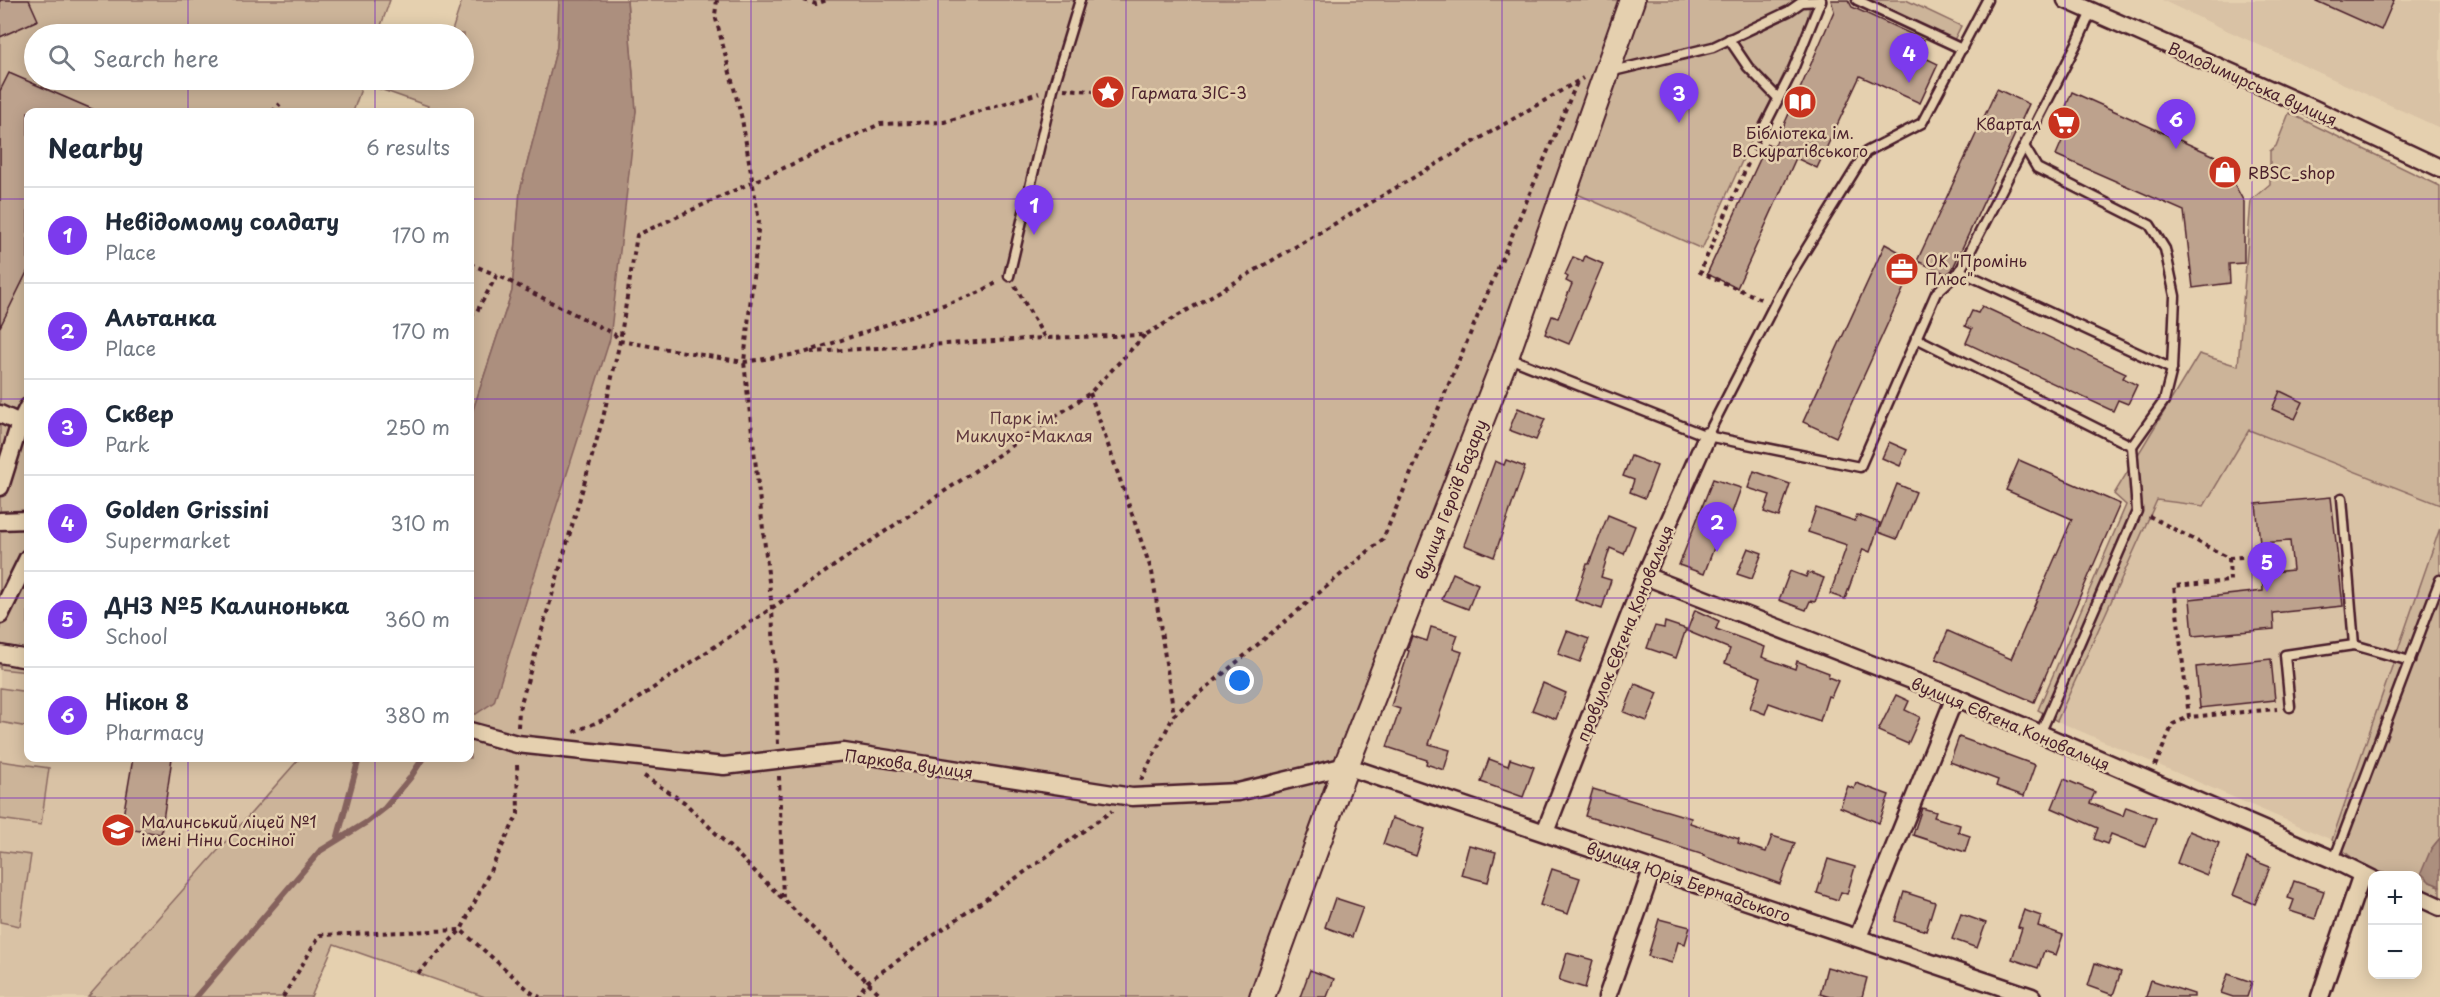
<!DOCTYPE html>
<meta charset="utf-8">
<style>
:root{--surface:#fff;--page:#f6f6f7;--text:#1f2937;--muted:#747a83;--line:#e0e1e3;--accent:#7c3aed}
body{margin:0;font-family:"Playpen Sans",sans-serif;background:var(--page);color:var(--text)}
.controls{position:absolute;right:18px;bottom:18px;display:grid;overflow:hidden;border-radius:12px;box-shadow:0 3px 15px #0003}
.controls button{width:54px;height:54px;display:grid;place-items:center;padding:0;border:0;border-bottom:2px solid var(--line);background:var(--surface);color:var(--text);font:30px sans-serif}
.you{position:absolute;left:1240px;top:681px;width:21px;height:21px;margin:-15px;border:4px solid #fff;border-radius:50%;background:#1a73e8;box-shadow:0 0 0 9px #1a73e833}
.badge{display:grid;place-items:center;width:39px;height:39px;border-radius:50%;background:var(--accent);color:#fff;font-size:20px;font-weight:700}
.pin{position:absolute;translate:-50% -50px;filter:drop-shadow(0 2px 3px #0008)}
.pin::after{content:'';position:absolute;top:32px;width:21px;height:18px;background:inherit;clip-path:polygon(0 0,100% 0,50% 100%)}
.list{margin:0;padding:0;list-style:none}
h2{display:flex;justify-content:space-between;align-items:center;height:78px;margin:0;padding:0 24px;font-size:26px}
h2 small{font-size:20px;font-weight:400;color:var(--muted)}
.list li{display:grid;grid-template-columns:39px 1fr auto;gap:18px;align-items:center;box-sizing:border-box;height:96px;padding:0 24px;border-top:2px solid var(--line)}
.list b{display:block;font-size:22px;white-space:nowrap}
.list p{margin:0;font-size:20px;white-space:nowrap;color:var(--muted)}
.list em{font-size:20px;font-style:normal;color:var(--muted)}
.icon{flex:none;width:33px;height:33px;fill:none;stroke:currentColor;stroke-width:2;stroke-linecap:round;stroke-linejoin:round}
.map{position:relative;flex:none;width:2440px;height:997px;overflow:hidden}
.search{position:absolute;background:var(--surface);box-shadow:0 3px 15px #0003;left:24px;top:24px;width:450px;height:66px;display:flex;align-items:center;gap:15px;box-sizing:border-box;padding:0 21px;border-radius:33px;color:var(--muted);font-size:22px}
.panel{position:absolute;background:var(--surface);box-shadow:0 3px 15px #0003;left:24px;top:108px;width:450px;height:654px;border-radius:12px}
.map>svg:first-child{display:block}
.built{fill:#d9c2a5}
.green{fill:#ccb499;stroke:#8b6a62;stroke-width:1.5}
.water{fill:#ac8f7e;stroke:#85625d;stroke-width:1.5}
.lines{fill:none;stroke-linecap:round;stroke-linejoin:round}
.stream{stroke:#85625d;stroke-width:6}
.building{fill:#bda28d;stroke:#4a1f2b;stroke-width:1.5}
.lane-casing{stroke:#4a1f2b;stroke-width:13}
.street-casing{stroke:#4a1f2b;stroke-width:21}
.secondary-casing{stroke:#4a1f2b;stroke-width:28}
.path{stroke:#4a1f2b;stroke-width:4;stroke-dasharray:4.5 4.5;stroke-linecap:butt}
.lane{stroke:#e5d0af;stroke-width:8}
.street{stroke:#e5d0af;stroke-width:16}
.secondary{stroke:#e5d0af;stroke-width:24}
.grid{fill:none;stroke:#7b2cbf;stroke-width:1.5;stroke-opacity:0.55}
.labels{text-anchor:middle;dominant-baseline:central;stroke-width:5;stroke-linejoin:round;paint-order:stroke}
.street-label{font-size:16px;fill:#4a1f2b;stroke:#e5d0af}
.poi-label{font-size:16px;fill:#4a1f2b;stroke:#e5d0af;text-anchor:start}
.park-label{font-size:16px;fill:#5e353c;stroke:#e5d0af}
</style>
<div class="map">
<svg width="2440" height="997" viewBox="0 0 2440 997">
<rect width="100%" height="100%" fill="#e5d0af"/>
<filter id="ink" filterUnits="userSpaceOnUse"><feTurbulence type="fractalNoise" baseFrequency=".0167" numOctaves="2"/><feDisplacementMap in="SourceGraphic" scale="12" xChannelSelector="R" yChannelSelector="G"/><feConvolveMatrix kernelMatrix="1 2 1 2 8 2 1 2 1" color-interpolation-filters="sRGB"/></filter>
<g filter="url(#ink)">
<g class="built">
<polygon points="2162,0 2440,0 2440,128 2187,12"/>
<polygon points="2249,430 2440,505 2440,528 2332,840 2057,721 2157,500 2204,506"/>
<polygon points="0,669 28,672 28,758 300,758 88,997 0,997"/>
</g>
<g class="green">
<polygon points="0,0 390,0 378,34 34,34 34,80 464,80 464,34 451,34 462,0 559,0 557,47 520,191 512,291 470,419 470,112 426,112 428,106 363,83 353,112 28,112 28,672 0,669"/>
<polygon points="627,0 1632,0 1262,997 485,997 334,944 311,997 88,997 300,758 470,758 470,713 476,714 636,111"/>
<polygon points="1642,0 1811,0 1805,31 1753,137 1702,249 1575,193"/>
<polygon points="1869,0 1906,0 1961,26 1954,40"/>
<polygon points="2289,113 2440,186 2440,505 2249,430 2204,506 2157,500 2057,721 2038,710 2126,505 2114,494 2199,354 2238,366 2251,200 2270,184 2270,151 2276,146"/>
<path d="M2440 528V838L2431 849 2430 882 2440 886V897L2418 888V876C2374 875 2363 870 2332 840Z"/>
<polygon points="0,688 28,692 28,727 0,722"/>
<polygon points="0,761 49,768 41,825 0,819"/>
<polygon points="0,851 31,855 20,926 0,922"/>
</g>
<g class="water">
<polygon points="559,0 627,0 636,111 610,339 494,702 476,714 470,713 470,419 512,291 520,191 557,47"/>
<polygon points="2440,838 2440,886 2430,882 2421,873 2431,849"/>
</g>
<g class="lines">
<g class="stream">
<polyline points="337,840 359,758"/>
<polyline points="196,997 320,851 367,822 385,808 410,778 423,758"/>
</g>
</g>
<g class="building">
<polygon points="0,0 29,0 38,20 0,37"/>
<polygon points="1831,0 1848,0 1852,7 1924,40 1917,54 1938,64 1920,103 1860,76 1817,168 1796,158 1737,288 1707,274 1767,144 1774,147 1804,80 1834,11"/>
<polygon points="2314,0 2394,0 2381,30"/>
<polygon points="9,73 99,112 28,112 28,270 0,327 0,91"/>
<polygon points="1997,89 2029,104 1952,270 1947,274 1917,261"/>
<polygon points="2072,92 2215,156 2224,165 2244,202 2244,263 2229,264 2230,283 2193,288 2184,211 2056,155 2068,127 2059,123"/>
<polygon points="1885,244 1916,261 1836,437 1803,422"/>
<polygon points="1585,256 1603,264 1569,344 1545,334 1552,316 1558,318 1572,284 1566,281 1568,277 1565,275 1573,257 1583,261"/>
<polygon points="1982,306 2126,373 2123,378 2137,385 2128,404 2118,400 2113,411 1966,343 1972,329 1965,326 1972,311 1978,313"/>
<polygon points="2280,391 2303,402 2295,419 2272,409"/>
<polygon points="1518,408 1545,419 1536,440 1509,430"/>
<polygon points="1889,442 1907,450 1900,466 1882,458"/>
<polygon points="1631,456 1657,466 1645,498 1630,492 1634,480 1623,476"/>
<polygon points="1506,460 1525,467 1494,557 1464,545 1495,461 1504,465"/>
<polygon points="2019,460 2120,504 2034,702 1936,659 1948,631 2011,659 2072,519 2006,490"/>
<polygon points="1754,471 1790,484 1779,517 1764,512 1770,495 1748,488"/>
<polygon points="1713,479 1741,488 1729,521 1725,519 1704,574 1679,565"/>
<polygon points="1897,484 1916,492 1897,539 1878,532"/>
<polygon points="2331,497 2343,606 2273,613 2274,629 2193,636 2190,599 2263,591 2262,573 2293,570 2290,541 2260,543 2256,504"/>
<polygon points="1816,508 1855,521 1857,515 1880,523 1870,552 1863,549 1845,599 1830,594 1847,545 1808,532"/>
<polygon points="1608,515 1635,526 1624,554 1610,548 1601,577 1611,580 1602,609 1575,600 1587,564 1589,564"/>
<polygon points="1748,548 1762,553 1752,579 1737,574"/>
<polygon points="1790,571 1806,577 1808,572 1824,578 1815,602 1810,601 1806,610 1779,600"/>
<polygon points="1453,573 1478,584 1468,609 1442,599"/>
<polygon points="1695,610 1719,621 1716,629 1765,647 1762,657 1795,669 1797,661 1829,673 1828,677 1838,681 1831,697 1828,696 1820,721 1769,703 1765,714 1750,708 1761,677 1725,663 1730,649 1687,631"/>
<polygon points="1665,622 1686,629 1676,658 1647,648 1655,626 1664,628"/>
<polygon points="1431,627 1458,635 1453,649 1462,652 1429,744 1450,750 1444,770 1426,764 1427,760 1387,747 1400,709 1391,706 1409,651 1407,650 1412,636 1427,641"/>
<polygon points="1567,631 1589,639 1580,662 1558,654"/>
<polygon points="2271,659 2275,700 2200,708 2196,667"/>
<polygon points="1543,683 1566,693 1556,719 1532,710"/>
<polygon points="1635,684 1658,693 1647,721 1624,712"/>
<polygon points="1896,695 1909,701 1905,710 1920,717 1908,744 1878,731"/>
<polygon points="1959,737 2035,765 2024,796 1996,786 1998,780 1950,762"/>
<polygon points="133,758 172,758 161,834 121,828"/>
<polygon points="1489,759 1508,766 1510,759 1534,767 1523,797 1481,782"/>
<polygon points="2064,779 2095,792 2090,803 2123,816 2126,807 2156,818 2145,847 2111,834 2107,844 2094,839 2098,828 2052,808"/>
<polygon points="1856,783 1889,795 1879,823 1840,807 1848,786 1854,789"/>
<polygon points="1593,789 1691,818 1690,823 1739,839 1738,843 1766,852 1772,836 1795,843 1780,884 1703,856 1704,855 1654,839 1655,837 1585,816"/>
<polygon points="1922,808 1936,812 1934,817 1960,825 1958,832 1970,836 1965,852 1913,835"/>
<polygon points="1392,818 1425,829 1416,856 1383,844"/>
<polygon points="2189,831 2219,843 2207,875 2177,863"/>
<polygon points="1469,845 1496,852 1488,882 1461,875"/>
<polygon points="2247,858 2270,867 2255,904 2233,895"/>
<polygon points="1828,859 1855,867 1847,894 1841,892 1838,900 1817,893"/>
<polygon points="1552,869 1580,878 1568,914 1540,905"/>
<polygon points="2294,881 2324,891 2315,919 2290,911 2294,900 2288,898"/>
<polygon points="1904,892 1935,902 1926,931 1895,921"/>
<polygon points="1335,898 1363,907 1352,937 1325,927"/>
<polygon points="2024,910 2041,916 2038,926 2063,935 2056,955 2044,951 2038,968 2012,959 2022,928 2018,927"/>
<polygon points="1961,914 1986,923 1977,948 1952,939"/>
<polygon points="1659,919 1690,927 1685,944 1678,942 1672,963 1648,956"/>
<polygon points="1567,953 1593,960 1585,988 1559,980"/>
<polygon points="2095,963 2121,972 2113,995 2088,986"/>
<polygon points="1827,967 1867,978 1862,997 1830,997 1820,994"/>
<polygon points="1310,970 1334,979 1327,997 1300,997"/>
<polygon points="2228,974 2252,982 2247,997 2233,997 2221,993"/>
<polygon points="2151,980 2194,994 2194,997 2146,997"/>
</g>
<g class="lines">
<defs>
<g id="lane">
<polyline points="1857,0 1962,49"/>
<polyline points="1729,39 1748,67 1778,98"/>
<polyline points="1609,72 1713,47 1789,11 1802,2 1821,1"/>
<polyline points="1763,129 1792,72 1821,0"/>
<polyline points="2024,146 2037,168 2150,225 2165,249 2175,296 2172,369 2164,401 2132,446"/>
<polyline points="1960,271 2172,369"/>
<polyline points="1009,276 1053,89 1080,0"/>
<polyline points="1916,338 2132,446 2137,511 2040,734"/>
<polyline points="1509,358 1707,436 1860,467 1936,293 1960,271 2078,41 2091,12"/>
<polyline points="1707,436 1786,282 1866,152 1922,123 1987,0"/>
<polyline points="2342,498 2354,645"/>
<polyline points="2290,707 2285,655 2354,645 2410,661"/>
<polyline points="2334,860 2440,580"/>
</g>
<g id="street">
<polyline points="2066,0 2312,108 2440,168"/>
<polyline points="0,414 20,423 28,420"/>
<polyline points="0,487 20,423 28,407"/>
<polyline points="0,521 28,520"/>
<polyline points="1645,576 1955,697 2334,860 2372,879"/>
<polyline points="0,615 28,558"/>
<polyline points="0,654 28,659"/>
<polyline points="470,731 517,744 724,766 844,752 1132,797 1238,792 1346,766 2032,997"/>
<polyline points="1545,832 1645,576 1707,436"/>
<polyline points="2418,897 2440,907"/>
<polyline points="1858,937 1955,697"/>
<polyline points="1607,997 1652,870"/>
<polyline points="2320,997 2362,874"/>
</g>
<polyline id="secondary" points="1262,997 1346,766 1506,357 1632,0"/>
</defs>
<use href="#lane" class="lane-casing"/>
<use href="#street" class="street-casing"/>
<use href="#secondary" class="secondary-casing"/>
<g class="path">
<polyline points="717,0 715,15 742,119 759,221 744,362 772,608 778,744"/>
<polyline points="804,0 816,4 827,0"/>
<polyline points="1064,89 1108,92"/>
<polyline points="272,112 280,104"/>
<polyline points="1759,139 1700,272 1763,300"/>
<polyline points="470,264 497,275"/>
<polyline points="1015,286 1045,338 1145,335 1583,78"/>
<polyline points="470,314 476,313 497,275 614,334 620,341 744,362 804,353 978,293 998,282"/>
<polyline points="811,352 1045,338"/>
<polyline points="1090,393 1152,572 1174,715"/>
<polyline points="2149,516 2229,558 2253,556"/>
<polyline points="2229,558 2230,581 2174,586 2189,717 2277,709"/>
<polyline points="518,727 519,710 603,418 620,341 637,235 880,124 944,122 1039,93"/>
<polyline points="574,732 612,716 1090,393 1145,335"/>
<polyline points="2155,766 2173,724 2189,717"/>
<polyline points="644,776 684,802 883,997"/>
<polyline points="779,776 783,900"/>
<polyline points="1141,780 1174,715 1383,539 1578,80"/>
<polyline points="418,973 461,930 532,993 540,997"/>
<polyline points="283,997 320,935 461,930 518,814 517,761"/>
<polyline points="857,997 867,982 1112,811"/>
</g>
<use href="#lane" class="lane"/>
<use href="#street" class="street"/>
<use href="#secondary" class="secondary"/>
</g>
</g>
<path class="grid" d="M188 0V34M375 0V34M563 0V997M751 0V997M938 0V997M1126 0V997M1314 0V997M1502 0V997M1689 0V997M1877 0V997M2065 0V997M2252 0V997M188 80V112M375 80V112M0 199H28M470 199H2440M0 399H28M470 399H2440M0 598H28M470 598H2440M188 758V997M375 758V997M0 798H2440"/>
<defs>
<symbol id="sight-disc" viewBox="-11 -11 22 22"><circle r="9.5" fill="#c8321e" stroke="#e5d0af"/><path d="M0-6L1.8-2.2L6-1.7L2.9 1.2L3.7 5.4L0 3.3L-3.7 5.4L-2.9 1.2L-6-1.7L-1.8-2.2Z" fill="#fff"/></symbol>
<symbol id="library-disc" viewBox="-11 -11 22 22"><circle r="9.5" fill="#c8321e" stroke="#e5d0af"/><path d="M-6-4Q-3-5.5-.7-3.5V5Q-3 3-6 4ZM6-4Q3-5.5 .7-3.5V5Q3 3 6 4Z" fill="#fff"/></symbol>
<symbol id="supermarket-disc" viewBox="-11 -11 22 22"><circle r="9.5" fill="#c8321e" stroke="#e5d0af"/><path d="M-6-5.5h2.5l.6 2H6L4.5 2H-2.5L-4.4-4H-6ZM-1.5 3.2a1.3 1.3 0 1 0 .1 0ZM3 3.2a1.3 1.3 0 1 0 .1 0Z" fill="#fff"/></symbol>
<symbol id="shop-disc" viewBox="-11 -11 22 22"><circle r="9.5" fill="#c8321e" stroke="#e5d0af"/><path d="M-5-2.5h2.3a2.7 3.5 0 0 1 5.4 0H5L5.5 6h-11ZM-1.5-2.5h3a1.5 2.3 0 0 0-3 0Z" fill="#fff"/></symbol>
<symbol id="office-disc" viewBox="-11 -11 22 22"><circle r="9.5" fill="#c8321e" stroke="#e5d0af"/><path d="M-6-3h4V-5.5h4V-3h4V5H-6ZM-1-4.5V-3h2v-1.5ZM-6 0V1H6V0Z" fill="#fff"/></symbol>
<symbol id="school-disc" viewBox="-11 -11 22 22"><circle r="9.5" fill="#c8321e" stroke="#e5d0af"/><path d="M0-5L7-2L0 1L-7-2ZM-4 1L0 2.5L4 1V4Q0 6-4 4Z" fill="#fff"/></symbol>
</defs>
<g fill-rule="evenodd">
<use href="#sight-disc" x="1089" y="73" width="38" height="38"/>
<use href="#library-disc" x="1781" y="83" width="38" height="38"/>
<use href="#supermarket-disc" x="2045" y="104" width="38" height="38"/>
<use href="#shop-disc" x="2206" y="153" width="38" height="38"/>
<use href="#office-disc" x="1883" y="250" width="38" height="38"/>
<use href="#school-disc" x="99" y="811" width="38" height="38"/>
</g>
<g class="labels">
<g class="street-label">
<text transform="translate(2253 83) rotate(24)">Володимирська вулиця</text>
<text transform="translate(1450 499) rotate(-69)">вулиця Героїв Базару</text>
<text transform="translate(1624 633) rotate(-68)">провулок Євгена Коновальця</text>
<text transform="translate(2011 723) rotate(23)">вулиця Євгена Коновальця</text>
<text transform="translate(909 763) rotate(8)">Паркова вулиця</text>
<text transform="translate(1689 881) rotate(19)">вулиця Юрія Бернадського</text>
</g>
<g class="poi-label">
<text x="1131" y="92">Гармата ЗІС-3</text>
<text x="2041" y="123" text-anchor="end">Квартал</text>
<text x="1800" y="132" text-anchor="middle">Бібліотека ім.<tspan x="1800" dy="18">В.Скуратівського</tspan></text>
<text x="2248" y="172">RBSC_shop</text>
<text x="1925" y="260">ОК "Промінь<tspan x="1925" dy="18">Плюс"</tspan></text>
<text x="141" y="821">Малинський ліцей №1<tspan x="141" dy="18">імені Ніни Сосніної</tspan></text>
</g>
<g class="park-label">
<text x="1024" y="417">Парк ім.<tspan x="1024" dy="18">Миклухо-Маклая</tspan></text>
</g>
</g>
</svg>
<div class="controls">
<button>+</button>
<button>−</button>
</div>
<div class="you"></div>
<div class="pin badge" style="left:1034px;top:235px">1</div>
<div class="pin badge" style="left:1717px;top:552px">2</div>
<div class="pin badge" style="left:1679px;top:123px">3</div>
<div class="pin badge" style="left:1909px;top:83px">4</div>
<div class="pin badge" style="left:2267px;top:592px">5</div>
<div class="pin badge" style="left:2176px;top:149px">6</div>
<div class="search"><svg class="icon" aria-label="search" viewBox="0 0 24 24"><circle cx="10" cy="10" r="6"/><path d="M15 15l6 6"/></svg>Search here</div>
<section class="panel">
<h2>Nearby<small>6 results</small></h2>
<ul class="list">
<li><span class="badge">1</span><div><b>Невідомому солдату</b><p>Place</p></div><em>170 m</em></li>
<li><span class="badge">2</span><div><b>Альтанка</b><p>Place</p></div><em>170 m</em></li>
<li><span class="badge">3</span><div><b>Сквер</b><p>Park</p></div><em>250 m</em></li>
<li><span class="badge">4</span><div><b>Golden Grissini</b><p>Supermarket</p></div><em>310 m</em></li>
<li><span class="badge">5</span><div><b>ДНЗ №5 Калинонька</b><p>School</p></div><em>360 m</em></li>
<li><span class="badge">6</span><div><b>Нікон 8</b><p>Pharmacy</p></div><em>380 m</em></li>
</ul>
</section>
</div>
